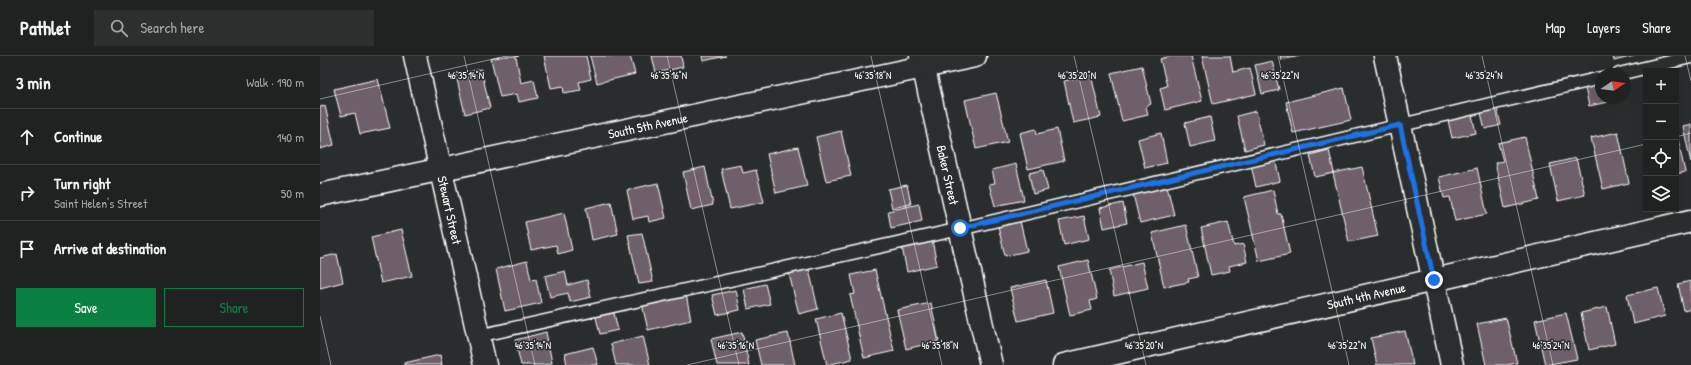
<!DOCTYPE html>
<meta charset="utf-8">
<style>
:root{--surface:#202222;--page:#2d2f2f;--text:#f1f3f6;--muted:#a2a4a5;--line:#3d3f40;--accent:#0b8043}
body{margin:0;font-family:"Patrick Hand",sans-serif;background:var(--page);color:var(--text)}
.controls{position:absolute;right:12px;top:12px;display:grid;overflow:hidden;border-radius:0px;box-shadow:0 4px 16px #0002}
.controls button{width:36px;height:36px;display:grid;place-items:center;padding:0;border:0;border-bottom:1px solid var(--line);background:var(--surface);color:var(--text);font:20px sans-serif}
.compass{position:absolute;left:1275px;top:12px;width:36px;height:36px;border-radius:50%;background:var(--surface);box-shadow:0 4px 16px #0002;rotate:77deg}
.stop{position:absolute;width:12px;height:12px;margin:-9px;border:3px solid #1a73e8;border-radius:50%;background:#fff}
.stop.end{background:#1a73e8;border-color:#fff;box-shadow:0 1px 4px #0008}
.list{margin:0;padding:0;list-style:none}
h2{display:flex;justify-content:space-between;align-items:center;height:52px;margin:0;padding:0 16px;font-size:17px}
h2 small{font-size:13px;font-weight:400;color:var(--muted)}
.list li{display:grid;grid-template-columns:26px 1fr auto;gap:12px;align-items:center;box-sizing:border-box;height:56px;padding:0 16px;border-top:1px solid var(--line)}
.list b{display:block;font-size:15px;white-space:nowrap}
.list p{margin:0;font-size:13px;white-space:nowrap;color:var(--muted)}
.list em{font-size:13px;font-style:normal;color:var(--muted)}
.actions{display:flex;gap:8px;padding:12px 16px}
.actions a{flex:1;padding:9px 0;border:1px solid var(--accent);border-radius:0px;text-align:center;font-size:14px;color:var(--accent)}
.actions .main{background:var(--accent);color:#fff}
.icon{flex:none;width:22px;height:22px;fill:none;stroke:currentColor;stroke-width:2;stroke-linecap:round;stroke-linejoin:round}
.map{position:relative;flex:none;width:1371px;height:309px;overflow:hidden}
header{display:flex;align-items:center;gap:24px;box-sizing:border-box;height:56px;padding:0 20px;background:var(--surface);border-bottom:1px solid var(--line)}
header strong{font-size:19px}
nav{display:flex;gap:22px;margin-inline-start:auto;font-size:14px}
.search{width:280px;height:36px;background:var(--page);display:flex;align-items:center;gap:10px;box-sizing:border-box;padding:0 14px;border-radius:0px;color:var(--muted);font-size:15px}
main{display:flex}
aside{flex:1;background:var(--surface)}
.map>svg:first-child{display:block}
.building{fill:#6e5e6a;stroke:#fff}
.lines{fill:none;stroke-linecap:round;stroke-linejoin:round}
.lane-casing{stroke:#fff;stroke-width:15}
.street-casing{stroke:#fff;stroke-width:25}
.lane{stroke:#2a2d2e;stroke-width:12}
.street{stroke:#2a2d2e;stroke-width:22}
.route{stroke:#1a73e8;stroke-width:5}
.ticks{fill:none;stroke:#fff;stroke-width:1;stroke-opacity:0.45}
.labels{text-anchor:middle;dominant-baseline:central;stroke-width:3;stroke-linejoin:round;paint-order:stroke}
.street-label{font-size:13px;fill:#fff;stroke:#2a2d2e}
.ticks-label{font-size:10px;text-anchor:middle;fill:#fff;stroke:#2a2d2e;stroke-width:3;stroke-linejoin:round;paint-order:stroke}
</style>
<header>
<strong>Pathlet</strong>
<div class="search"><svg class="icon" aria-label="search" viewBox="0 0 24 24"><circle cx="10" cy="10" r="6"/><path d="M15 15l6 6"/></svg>Search here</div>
<nav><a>Map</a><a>Layers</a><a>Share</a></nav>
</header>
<main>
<aside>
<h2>3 min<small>Walk · 190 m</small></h2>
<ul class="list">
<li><svg class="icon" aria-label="ahead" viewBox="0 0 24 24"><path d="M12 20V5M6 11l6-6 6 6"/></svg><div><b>Continue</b></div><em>140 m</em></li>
<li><svg class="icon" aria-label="right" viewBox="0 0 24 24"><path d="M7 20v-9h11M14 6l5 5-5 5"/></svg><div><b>Turn right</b><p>Saint Helen's Street</p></div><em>50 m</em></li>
<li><svg class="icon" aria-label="arrive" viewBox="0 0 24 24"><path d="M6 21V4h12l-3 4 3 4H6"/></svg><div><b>Arrive at destination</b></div></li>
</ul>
<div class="actions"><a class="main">Save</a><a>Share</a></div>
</aside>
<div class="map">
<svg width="1371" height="309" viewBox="0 0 1371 309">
<rect width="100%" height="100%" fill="#2a2d2e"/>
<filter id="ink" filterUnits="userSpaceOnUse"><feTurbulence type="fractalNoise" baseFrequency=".025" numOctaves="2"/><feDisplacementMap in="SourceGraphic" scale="8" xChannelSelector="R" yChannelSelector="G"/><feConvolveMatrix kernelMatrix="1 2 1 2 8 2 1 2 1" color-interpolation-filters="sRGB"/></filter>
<g filter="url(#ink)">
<g class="building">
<polygon points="199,0 196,1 201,27 214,24 218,42 199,46 197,38 180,41 171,3 184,0"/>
<polygon points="224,0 266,0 271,23 259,26 261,34 244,37 243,30 231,32"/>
<polygon points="270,0 310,0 315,18 277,27"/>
<polygon points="332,0 361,0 363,11 336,17"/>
<polygon points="382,0 406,0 383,5"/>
<polygon points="851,0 871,0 882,45 845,54 840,32 847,30 840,3"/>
<polygon points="882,0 910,0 913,16 930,12 936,38 893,48"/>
<polygon points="960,0 980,0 961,4"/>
<polygon points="1293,0 1314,0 1294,5"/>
<polygon points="952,5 959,34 942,38 935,9"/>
<polygon points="822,10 831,48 826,50 828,59 802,65 791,17"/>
<polygon points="161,13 170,52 145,58 136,19"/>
<polygon points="771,19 781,61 753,67 744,25"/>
<polygon points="58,23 70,72 40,78 35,57 21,60 14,33"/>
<polygon points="1281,29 1281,42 1287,42 1288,46 1269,50 1265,32"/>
<polygon points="1024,32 1031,64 973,77 966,46"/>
<polygon points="676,37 688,86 656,93 645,44"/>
<polygon points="5,50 14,89 0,93 0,51"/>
<polygon points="1177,53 1181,69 1165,73 1161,57"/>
<polygon points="936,55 944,89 925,94 917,60"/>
<polygon points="1152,59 1156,77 1132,82 1128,64"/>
<polygon points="890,61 895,85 870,91 865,67"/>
<polygon points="1371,68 1371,107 1363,70"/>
<polygon points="716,73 717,78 737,73 744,105 708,113 700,77"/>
<polygon points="521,75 531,120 506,125 496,81"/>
<polygon points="1356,75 1365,116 1356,118"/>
<polygon points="1298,76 1309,127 1283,133 1271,82"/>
<polygon points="841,77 847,107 825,112 818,83"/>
<polygon points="1205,81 1219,144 1185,152 1175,107 1183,105 1178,87"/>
<polygon points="478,91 487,130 456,137 447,98"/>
<polygon points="1009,94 1014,117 995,121 990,99"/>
<polygon points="1256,102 1265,139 1238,145 1230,108"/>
<polygon points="955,103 960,125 936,131 931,109"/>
<polygon points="696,108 704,144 675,150 669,128 675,127 672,114"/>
<polygon points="421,109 423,117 436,114 444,146 410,153 401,113"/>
<polygon points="385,111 393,149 371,154 363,116"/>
<polygon points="1042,111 1058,180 1029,186 1013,117"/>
<polygon points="1157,112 1167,158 1135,165 1130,141 1124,142 1119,121"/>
<polygon points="723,114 728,134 713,138 709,117"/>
<polygon points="338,127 346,162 329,166 328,160 313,163 307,134"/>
<polygon points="587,129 591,148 572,152 568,133"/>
<polygon points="847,130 854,159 820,167 813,138"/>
<polygon points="953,134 958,158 961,158 970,198 939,205 924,141"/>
<polygon points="291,146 298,178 272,184 266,152"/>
<polygon points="803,147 807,167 784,172 780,152"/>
<polygon points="599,148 602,165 571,172 568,155"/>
<polygon points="244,157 252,194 238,198 236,189 211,194 205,166"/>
<polygon points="764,160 769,183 744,189 739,165"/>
<polygon points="700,165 707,195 685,200 678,170"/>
<polygon points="908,166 914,190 923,188 927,206 909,210 910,215 891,219 881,172"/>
<polygon points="866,169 878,221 868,223 869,226 844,231 832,177"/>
<polygon points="81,174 92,220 61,227 51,181"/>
<polygon points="322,177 333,226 319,228 308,179"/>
<polygon points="612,184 617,209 587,216 582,191"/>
<polygon points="17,198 23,226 0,232 0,202"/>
<polygon points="768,204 777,243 770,245 772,254 750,259 739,211"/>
<polygon points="207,205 211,224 216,223 221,247 185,255 176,213"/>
<polygon points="822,206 828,232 794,240 789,214"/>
<polygon points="489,213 498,253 479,258 469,218"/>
<polygon points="555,214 574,295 544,302 530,239 535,238 531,219"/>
<polygon points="245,215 248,229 267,224 271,241 250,246 248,237 230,241 225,220"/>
<polygon points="726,224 733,257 698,265 690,232"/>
<polygon points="1371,225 1371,253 1364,255 1358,228"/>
<polygon points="445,228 450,248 428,253 424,233"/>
<polygon points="1338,232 1345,260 1313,268 1307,239"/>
<polygon points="416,234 420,254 397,259 392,239"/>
<polygon points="366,238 371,264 328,274 322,248"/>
<polygon points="611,247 619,285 586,293 577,254"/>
<polygon points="1287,251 1295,288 1269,294 1261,257"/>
<polygon points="293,253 298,274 280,278 275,257"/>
<polygon points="521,257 532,303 507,309 496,263"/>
<polygon points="1246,257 1257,303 1225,309 1215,264"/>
<polygon points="1186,262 1197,307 1186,309 1166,309 1157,268"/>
<polygon points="1085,275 1093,309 1057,309 1051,282"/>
<polygon points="226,276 232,307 223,309 201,309 195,284"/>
<polygon points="422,276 429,309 397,309 391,283"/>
<polygon points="468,277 475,309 441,309 435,284"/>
<polygon points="323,280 330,309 296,309 291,288"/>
<polygon points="273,291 278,309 247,309 245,298"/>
<polygon points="120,299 122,309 84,309 84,307"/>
</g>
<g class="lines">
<defs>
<g id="lane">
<polyline points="1299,18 1371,1"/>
<polyline points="158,280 640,173 1281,22"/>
</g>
<g id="street">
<path id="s1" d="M95 0 165 309"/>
<path id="s2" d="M601 0 671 309"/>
<polyline points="1065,0 1132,309"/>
<path id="s3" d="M0 139 655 0"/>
<path id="s4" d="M744 309 1371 165"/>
</g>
</defs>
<use href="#lane" class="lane-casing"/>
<use href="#street" class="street-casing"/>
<use href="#lane" class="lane"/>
<use href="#street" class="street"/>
</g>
</g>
<g class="lines" filter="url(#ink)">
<polyline class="route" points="640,172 1080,69 1114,224"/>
</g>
<path class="ticks" d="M144 0 215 309M347 0 419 309M551 0 622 309M754 0 826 309M958 0 1029 309M1162 0 1233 309M1365 0 1371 25M0 43 186 0M1356 81 1371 77M0 260 11 309M367 309 1326 88"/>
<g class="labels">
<g class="street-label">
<text stroke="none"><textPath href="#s3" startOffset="335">South 5th Avenue</textPath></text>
<text stroke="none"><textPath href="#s2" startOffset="122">Baker Street</textPath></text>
<text stroke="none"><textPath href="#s1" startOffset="158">Stewart Street</textPath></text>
<text stroke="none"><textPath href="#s4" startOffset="310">South 4th Avenue</textPath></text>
</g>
</g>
<g class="ticks-label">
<text x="146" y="23">46°35'14"N</text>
<text x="349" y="23">46°35'16"N</text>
<text x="553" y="23">46°35'18"N</text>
<text x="757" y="23">46°35'20"N</text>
<text x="960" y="23">46°35'22"N</text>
<text x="1164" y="23">46°35'24"N</text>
<text x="213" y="293">46°35'14"N</text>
<text x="416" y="293">46°35'16"N</text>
<text x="620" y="293">46°35'18"N</text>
<text x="824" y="293">46°35'20"N</text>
<text x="1027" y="293">46°35'22"N</text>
<text x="1231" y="293">46°35'24"N</text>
</g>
</svg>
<div class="controls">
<button>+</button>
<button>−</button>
<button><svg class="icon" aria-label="locate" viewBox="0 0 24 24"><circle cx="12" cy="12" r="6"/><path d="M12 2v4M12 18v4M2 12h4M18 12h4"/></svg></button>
<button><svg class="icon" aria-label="layers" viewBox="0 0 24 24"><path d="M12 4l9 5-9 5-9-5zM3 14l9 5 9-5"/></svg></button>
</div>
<svg class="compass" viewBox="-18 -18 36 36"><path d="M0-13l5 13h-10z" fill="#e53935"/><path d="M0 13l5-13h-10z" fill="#a2a4a5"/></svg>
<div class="stop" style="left:640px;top:172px"></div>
<div class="stop end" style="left:1114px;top:224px"></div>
</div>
</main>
